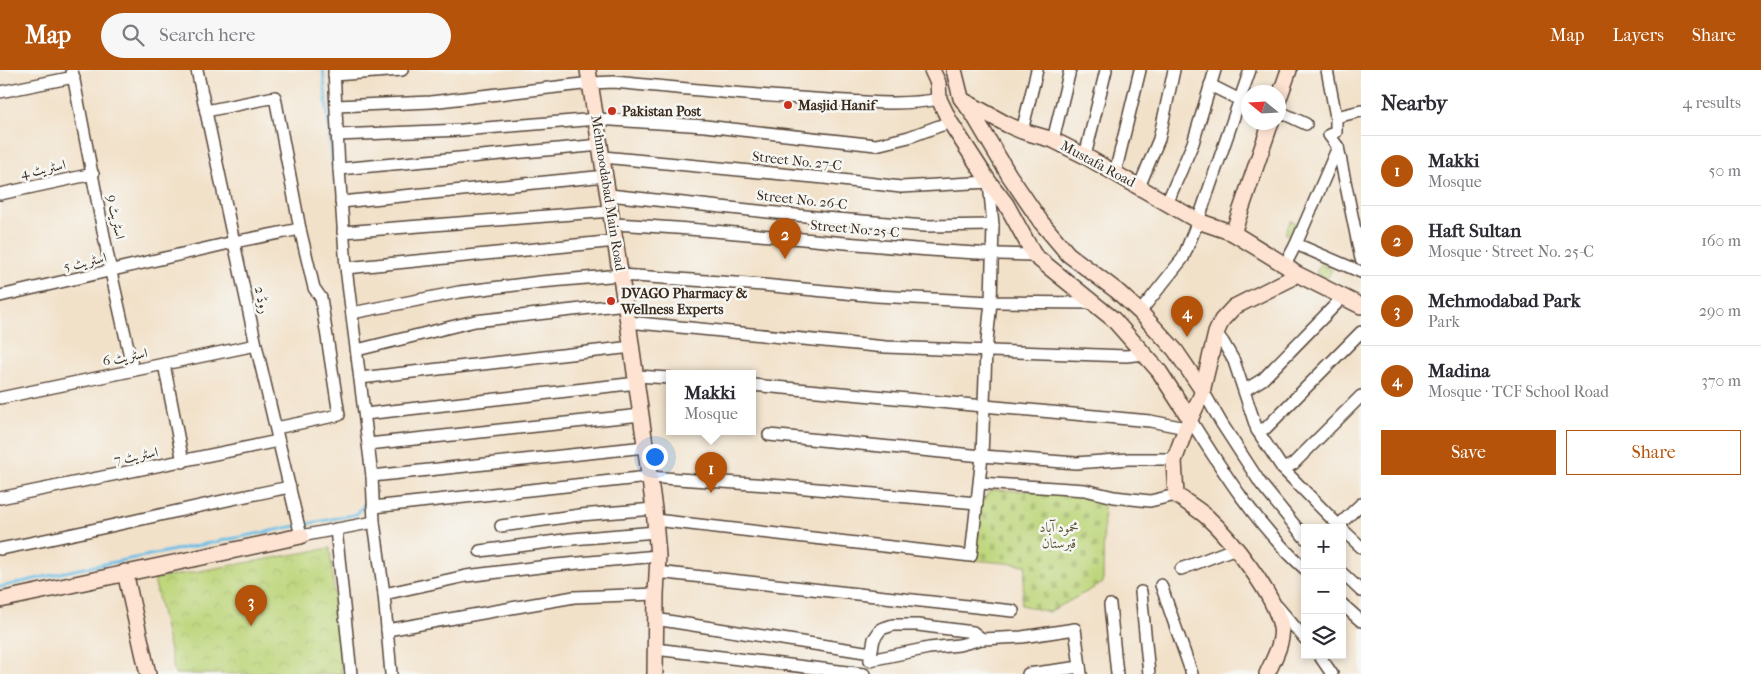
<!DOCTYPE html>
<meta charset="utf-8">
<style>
:root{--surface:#fff;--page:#f7f7f7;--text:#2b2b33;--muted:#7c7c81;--line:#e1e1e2;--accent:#b45309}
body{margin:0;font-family:"IM FELL French Canon",Amiri,serif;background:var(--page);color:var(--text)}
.controls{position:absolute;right:15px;bottom:15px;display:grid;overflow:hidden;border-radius:0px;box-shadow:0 2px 8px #0003}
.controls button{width:45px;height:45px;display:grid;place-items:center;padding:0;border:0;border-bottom:1px solid var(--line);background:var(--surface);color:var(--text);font:25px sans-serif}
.compass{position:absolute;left:1241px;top:15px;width:45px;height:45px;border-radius:50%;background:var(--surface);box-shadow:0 2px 8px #0003;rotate:288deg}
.you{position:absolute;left:654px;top:386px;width:18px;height:18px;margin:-12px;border:4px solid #fff;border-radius:50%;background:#1a73e8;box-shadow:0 0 0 8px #1a73e833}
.badge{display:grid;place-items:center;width:32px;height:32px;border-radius:50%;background:var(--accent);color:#fff;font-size:16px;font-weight:700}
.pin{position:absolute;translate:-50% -41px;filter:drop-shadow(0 1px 2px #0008)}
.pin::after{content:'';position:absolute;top:26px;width:18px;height:15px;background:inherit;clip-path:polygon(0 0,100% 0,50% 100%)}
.popup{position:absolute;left:666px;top:300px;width:90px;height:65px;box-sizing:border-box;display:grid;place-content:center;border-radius:0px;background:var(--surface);filter:drop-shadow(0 1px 4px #0005);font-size:16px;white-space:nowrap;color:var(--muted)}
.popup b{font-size:19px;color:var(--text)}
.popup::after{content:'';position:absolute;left:50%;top:100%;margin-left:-10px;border:10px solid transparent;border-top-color:var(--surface)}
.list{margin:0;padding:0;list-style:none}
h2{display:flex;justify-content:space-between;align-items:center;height:65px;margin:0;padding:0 20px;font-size:21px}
h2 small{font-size:16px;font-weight:400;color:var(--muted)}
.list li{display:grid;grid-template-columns:32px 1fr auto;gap:15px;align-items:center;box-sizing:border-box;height:70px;padding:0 20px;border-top:1px solid var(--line)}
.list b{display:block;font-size:19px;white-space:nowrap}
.list p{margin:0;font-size:16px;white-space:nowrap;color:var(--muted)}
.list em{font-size:16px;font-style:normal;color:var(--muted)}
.actions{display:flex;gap:10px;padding:15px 20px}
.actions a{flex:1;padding:11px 0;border:1px solid var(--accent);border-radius:0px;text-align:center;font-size:18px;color:var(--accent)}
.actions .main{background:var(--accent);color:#fff}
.icon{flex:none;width:28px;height:28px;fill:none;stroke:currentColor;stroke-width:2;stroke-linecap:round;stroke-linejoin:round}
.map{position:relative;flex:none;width:1361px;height:604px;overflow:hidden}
header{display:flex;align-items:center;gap:30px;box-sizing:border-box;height:70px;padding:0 25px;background:var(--accent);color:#fff}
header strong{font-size:24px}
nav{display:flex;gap:28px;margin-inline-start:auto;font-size:18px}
.search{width:350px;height:45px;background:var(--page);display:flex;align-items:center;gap:12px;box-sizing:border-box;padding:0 18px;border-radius:28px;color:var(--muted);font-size:19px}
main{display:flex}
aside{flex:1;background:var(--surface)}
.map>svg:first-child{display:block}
.cemetery{fill:url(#cemetery-stones);stroke:#7c804c}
.park{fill:url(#park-crowns);stroke:#7c804c}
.garden{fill:url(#garden-furrows);stroke:#7c804c}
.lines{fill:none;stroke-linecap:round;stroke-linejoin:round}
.stream{stroke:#69bee6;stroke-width:3}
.street-casing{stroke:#564538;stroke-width:14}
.secondary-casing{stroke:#564538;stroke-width:18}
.street{stroke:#fff;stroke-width:11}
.secondary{stroke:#fee3d2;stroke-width:15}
.poi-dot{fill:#c8321e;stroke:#f6f6f2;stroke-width:2}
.labels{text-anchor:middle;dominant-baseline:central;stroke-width:5;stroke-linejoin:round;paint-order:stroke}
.poi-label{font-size:14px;font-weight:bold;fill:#3b2a1e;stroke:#f6f6f2;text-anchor:start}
.street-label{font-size:14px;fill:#3b2a1e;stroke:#f6f6f2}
.park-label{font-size:14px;fill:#5c5535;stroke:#f6f6f2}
</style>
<header>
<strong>Map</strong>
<div class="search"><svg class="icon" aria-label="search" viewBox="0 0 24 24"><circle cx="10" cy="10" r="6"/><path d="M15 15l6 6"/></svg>Search here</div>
<nav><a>Map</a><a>Layers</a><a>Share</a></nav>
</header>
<main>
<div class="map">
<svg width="1361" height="604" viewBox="0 0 1361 604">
<defs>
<pattern id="cemetery-stones" width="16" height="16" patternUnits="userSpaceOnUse" patternTransform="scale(1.25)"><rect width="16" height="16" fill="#bed67b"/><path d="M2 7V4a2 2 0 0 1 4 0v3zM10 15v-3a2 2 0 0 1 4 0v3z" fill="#a4b86a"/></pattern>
<pattern id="park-crowns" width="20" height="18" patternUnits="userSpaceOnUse" patternTransform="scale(1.25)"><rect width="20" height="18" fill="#bed67b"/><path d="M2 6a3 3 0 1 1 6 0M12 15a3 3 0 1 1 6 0" fill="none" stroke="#a4b86a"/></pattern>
<pattern id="garden-furrows" width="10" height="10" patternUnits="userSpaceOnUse" patternTransform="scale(1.25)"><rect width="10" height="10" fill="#bed67b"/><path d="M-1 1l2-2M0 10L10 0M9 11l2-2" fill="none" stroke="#a4b86a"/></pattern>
</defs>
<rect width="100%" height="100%" fill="#f6f6f2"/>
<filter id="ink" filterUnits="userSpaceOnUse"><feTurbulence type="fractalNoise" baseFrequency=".02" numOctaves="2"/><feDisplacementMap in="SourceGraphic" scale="10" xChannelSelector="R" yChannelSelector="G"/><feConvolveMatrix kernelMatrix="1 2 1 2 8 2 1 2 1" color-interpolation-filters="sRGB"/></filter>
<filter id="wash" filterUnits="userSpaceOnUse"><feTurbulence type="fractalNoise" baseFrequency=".0096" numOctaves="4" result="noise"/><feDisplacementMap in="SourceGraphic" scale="20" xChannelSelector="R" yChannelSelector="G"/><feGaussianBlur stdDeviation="1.12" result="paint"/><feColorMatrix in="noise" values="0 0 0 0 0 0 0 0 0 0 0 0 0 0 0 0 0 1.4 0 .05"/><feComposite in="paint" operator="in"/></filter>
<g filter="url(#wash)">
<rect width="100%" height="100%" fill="#f2e1c9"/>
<polygon class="cemetery" points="991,420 1077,422 1104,430 1103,513 1049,542 1021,535 1026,495 973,490 979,433"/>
<polygon class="park" points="330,478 342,604 175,604 154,509"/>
<g class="garden">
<polygon points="1290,151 1303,155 1298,168 1285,164"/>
<polygon points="1318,187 1326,193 1323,197 1326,197 1328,194 1328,198 1332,200 1327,209 1316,203 1321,191 1317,190"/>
</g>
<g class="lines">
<g class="stream">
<polyline points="323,0 333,97"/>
<polyline points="302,455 357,444 369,428"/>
<polyline points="0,517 74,500 296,456"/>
</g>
</g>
</g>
<g filter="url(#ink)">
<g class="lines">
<defs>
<g id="street">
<polyline points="72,0 111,202 133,300"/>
<polyline points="197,0 256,275 301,466 374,452"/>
<polyline points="334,0 339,99 346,198 372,406 374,452 384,524 391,604"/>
<polyline points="1327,0 1336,47 1336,62 1329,65 1338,77 1361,189"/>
<polyline points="334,5 402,0"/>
<polyline points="1210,15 1240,30"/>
<polyline points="0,22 74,7"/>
<path d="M336 36 431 32 591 13 614 12C686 19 758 26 830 30 867 32 903 36 939 29"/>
<polyline points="206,41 275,27 300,159"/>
<polyline points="1278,41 1306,54"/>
<polyline points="1336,47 1361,41"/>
<polyline points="1022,61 1037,0"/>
<polyline points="337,65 462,60 597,49 705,56 876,75 909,67 950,52"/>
<polyline points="1053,70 1070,0"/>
<polyline points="1085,86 1106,0"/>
<polyline points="603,87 824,108 901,117 989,112 993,155 991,232 986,281 982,386 971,486 655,450"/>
<polyline points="339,99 601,75"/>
<polyline points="1115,103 1140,0"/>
<polyline points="1139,117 1159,69 1174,0"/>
<polyline points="0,124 93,104"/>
<polyline points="609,125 824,148 925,156 993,155"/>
<polyline points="341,132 606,106"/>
<polyline points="1167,133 1193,73 1215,0"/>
<path d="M613 154C754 161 893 182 1034 185"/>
<polyline points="343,162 611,141"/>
<polyline points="1296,174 1361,202"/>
<polyline points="1285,195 1296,174 1338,77"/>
<polyline points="346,198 616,171"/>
<polyline points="0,226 234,172 300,159 314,218 321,228 339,345 276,358"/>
<polyline points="1140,242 1183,188 1198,151 1250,0"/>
<polyline points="352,243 459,222 540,212 621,205 763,215 876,226 991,232 1092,233"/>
<polyline points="628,252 886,277 1126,286 1145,284"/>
<polyline points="1216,263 1223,272 1234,291 1257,360 1283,399 1341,458"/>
<polyline points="357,280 475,251 626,234"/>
<polyline points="164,294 183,392"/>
<polyline points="636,306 670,308"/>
<polyline points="360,308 632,277"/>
<polyline points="752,315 1150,351 1186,358"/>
<polyline points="1245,320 1263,309 1343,227"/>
<polyline points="1203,321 1222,354 1261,414 1305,468"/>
<polyline points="0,328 256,275"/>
<polyline points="365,344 637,313"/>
<path d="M1190 349C1223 402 1258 457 1305 499"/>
<polyline points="1257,360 1266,358 1361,262"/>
<polyline points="769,365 982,386 1076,393 1129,389 1175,389"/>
<polyline points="368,374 641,345"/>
<polyline points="1283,399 1293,394 1361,326"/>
<polyline points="372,406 645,377"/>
<polyline points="980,413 1085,420 1114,427 1150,431 1176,425"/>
<polyline points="0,428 278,371"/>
<polyline points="373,437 648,407 783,416 977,433"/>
<polyline points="1339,455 1361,434"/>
<polyline points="501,456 580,445 654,439"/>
<polyline points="336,459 351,604"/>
<polyline points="1342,459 1361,477"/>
<path d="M0 479C97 461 193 436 290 417"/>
<polyline points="480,481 572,469 656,462"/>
<polyline points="1181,499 1236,478"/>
<polyline points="657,502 1013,541"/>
<polyline points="1342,503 1361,521"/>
<polyline points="1161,515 1192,604"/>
<polyline points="1141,522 1149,604"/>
<polyline points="384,524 466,506 556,495 658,486"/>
<polyline points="1342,534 1361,551"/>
<polyline points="1110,535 1117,604"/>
<polyline points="1277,536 1305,569"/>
<polyline points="655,549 871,583"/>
<polyline points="387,560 574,527 656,524"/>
<polyline points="655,579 864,604"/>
<polyline points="1319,585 1332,604"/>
<polyline points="870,590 929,578 959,575 982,569 1022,567 1075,559 1081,604"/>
<polyline points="870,590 874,569 881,559 893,555 918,555 973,562 982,569"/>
<polyline points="1028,604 1080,597"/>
</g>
<g id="secondary">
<polyline points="588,0 628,252 654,439 658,486 656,524 655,604"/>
<polyline points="932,0 938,13 939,29 950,52 989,112 1006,134 1034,185 1113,249 1159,301 1190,349"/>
<polyline points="954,0 961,28 973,44 1009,105 1041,152 1068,184 1117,221 1140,242 1175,280 1203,321"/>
<polyline points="1278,31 1289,0"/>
<polyline points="966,32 1008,55 1022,61 1053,70 1085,86 1198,151 1233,163"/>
<polyline points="1271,52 1233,163 1285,195 1295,203 1361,236"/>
<polyline points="125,502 148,604"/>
<polyline points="0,530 301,466"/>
<path d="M1267 604C1273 590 1284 572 1281 557 1275 525 1231 469 1207 447 1198 439 1186 432 1176 425L1174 391 1186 358 1201 326 1216 263 1222 250 1234 237 1290 209 1295 203"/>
</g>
</defs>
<use href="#street" class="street-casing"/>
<use href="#secondary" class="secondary-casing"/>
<use href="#street" class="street"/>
<use href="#secondary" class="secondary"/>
</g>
</g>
<g class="poi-dot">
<circle cx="788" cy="35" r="5"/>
<circle cx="612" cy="41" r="5"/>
<circle cx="611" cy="231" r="5"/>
</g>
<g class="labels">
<g class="poi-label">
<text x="798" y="35">Masjid Hanif</text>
<text x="622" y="41">Pakistan Post</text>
<text x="621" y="223">DVAGO Pharmacy &amp;<tspan x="621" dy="16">Wellness Experts</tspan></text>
</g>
<g class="street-label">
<text transform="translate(797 91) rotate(6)">Street No. 27-C</text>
<text transform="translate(1098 94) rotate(28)">Mustafa Road</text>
<text transform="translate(43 99) rotate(-12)">اسٹریٹ 4</text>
<text transform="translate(608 123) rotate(81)">Mehmoodabad Main Road</text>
<text transform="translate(802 130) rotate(6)">Street No. 26-C</text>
<text transform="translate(116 147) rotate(79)">اسٹریٹ 9</text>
<text transform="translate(855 159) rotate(5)">Street No. 25-C</text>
<text transform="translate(85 192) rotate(-13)">اسٹریٹ 5</text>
<text transform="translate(262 230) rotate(78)">روڈ 2</text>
<text transform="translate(125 287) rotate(-11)">اسٹریٹ 6</text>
<text transform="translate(136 386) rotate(-11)">اسٹریٹ 7</text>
</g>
<g class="park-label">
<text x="1059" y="457">محمود آباد<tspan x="1059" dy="16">قبرستان</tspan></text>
</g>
</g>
</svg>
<div class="controls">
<button>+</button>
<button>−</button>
<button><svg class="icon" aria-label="layers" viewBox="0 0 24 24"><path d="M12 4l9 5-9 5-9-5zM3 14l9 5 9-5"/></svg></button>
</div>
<svg class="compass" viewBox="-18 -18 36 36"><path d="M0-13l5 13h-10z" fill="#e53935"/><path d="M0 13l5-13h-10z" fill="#7c7c81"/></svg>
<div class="you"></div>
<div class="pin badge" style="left:711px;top:423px">1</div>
<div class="popup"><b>Makki</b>Mosque</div>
<div class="pin badge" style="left:785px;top:189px">2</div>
<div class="pin badge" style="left:251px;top:556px">3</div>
<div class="pin badge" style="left:1187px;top:267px">4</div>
</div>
<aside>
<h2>Nearby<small>4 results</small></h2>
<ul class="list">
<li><span class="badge">1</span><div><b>Makki</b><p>Mosque</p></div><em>50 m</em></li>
<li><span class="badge">2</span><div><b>Haft Sultan</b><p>Mosque · Street No. 25-C</p></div><em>160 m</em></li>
<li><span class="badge">3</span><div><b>Mehmodabad Park</b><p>Park</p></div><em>290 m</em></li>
<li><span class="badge">4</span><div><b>Madina</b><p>Mosque · TCF School Road</p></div><em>370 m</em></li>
</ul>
<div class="actions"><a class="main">Save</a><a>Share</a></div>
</aside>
</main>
